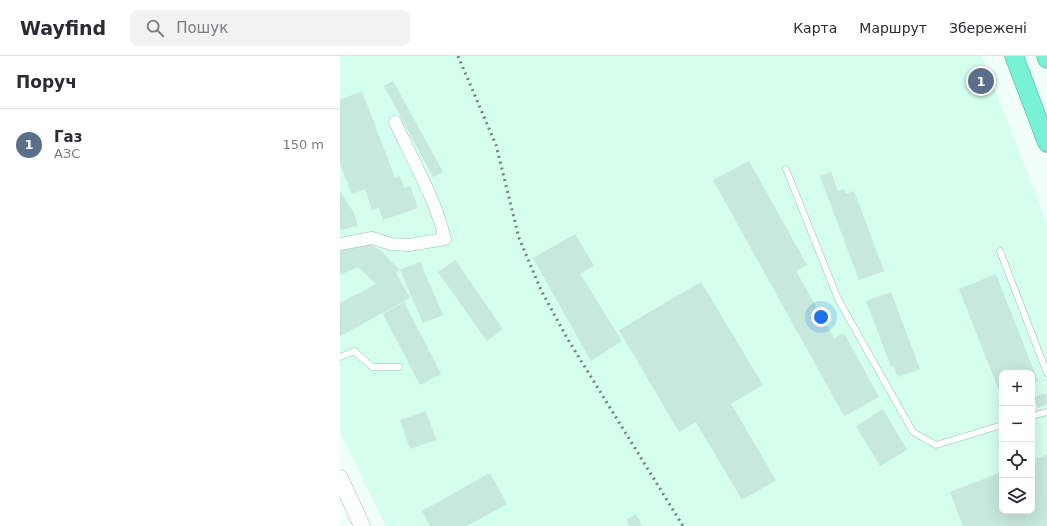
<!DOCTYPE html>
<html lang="uk">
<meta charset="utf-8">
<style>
:root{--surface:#fff;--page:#f2f2f3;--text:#2b2b33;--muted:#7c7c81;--line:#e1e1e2;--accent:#b45309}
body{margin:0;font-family:"DejaVu Sans",sans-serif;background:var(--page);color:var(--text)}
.controls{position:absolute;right:12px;bottom:12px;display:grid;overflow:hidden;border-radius:8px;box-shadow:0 4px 16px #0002}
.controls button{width:36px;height:36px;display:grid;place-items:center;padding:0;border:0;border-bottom:1px solid var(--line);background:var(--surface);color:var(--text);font:20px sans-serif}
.you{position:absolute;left:481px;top:261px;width:14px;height:14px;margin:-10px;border:3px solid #fff;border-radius:50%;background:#1a73e8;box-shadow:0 0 0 6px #1a73e833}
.badge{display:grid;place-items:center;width:26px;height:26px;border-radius:50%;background:var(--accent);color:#fff;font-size:13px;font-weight:700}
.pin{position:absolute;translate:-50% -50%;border:2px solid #fff;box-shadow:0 1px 4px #0006}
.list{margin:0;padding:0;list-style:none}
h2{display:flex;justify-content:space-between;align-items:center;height:52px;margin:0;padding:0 16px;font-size:17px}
h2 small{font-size:13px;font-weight:400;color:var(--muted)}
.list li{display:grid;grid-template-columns:26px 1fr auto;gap:12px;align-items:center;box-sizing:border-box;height:72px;padding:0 16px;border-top:1px solid var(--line)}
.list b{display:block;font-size:15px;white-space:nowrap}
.list p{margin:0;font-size:13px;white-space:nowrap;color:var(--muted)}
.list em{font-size:13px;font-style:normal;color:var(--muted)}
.icon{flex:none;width:22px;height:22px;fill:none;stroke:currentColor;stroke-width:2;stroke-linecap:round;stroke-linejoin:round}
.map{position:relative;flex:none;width:707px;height:470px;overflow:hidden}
header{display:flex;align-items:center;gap:24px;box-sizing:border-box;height:56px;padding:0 20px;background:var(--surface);border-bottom:1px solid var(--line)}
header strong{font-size:19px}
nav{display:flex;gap:22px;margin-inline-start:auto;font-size:14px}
.search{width:280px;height:36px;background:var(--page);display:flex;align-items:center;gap:10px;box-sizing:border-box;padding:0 14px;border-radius:8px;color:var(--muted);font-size:15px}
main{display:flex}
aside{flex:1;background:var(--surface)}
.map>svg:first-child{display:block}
.built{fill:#d4feee;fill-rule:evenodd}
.building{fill:#c7e8dc}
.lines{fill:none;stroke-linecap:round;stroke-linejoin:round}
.lane-casing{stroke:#9ebeb2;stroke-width:7}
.street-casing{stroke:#9ebeb2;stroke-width:13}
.secondary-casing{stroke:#9ebeb2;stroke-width:17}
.primary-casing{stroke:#26ac8c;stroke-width:19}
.lane{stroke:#fff;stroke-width:6}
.street{stroke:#fff;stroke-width:12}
.secondary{stroke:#fff;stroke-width:16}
.primary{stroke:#79f1d4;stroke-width:18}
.rail{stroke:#75827d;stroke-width:3;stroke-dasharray:2 4;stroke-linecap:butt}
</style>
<header>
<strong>Wayfind</strong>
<div class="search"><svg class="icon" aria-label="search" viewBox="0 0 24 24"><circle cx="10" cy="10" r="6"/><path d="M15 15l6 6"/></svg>Пошук</div>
<nav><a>Карта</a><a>Маршрут</a><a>Збережені</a></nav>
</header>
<main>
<aside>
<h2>Поруч<small></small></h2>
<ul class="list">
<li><span class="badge" style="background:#5c6f8a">1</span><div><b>Газ</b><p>АЗС</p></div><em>150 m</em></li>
</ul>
</aside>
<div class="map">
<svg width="707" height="470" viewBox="0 0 707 470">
<rect width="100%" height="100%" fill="#f1fef9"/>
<path class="built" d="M0 0H642L707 168V470H46L0 376ZM662 317H692V455H662Z"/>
<g class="building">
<polygon points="53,25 103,116 93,121 44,30"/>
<polygon points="22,35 55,122 60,120 64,132 70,130 78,152 43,164 39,152 32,154 25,133 12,138 0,108 0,44"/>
<polygon points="409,105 467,209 456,215 494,282 504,277 539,341 504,360 373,124"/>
<polygon points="491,116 498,135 504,133 506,138 514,135 544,215 519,224 480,120"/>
<polygon points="0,135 14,157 18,170 0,174"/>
<polygon points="235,178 254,210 240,218 282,285 251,305 193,202"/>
<polygon points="29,187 41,195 60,214 56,217 70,242 0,280 0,247 36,228 18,211 0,219 0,193"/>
<polygon points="115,204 163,273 147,285 98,216"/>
<polygon points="80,206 103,259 83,267 60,214"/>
<polygon points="656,218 698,325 692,327 692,317 662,317 662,342 619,233"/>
<polygon points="361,226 423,329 391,348 436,424 402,444 356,366 339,376 279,274"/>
<polygon points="551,236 580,313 558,321 553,310 551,311 526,245"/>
<polygon points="64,246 101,318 80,329 43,258"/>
<polygon points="706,337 707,348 698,352 694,341"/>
<polygon points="543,353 567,394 540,410 516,370"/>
<polygon points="86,355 96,384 70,393 60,364"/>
<polygon points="707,399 707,470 623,470 610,436 662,416 662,455 692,455 692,404"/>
<polygon points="150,417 167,448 127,470 90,470 82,455"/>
<polygon points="296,458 302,470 289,470 286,464"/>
</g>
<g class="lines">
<defs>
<g id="lane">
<polyline points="446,113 498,243 573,376 596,389 662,369"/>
<polyline points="660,195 707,317"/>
<polyline points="0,301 14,295 32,311 59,311"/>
<polyline points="692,360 707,356"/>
</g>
<path id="street" d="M0 188 32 182 51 188 69 189 105 183C95 142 73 105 55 66"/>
<polyline id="secondary" points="0,422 22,470"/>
<g id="primary">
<polyline points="674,0 707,87"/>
<polyline points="706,0 707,3"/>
</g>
</defs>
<use href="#lane" class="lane-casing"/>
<use href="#street" class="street-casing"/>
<use href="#secondary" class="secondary-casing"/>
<use href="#primary" class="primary-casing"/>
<use href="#lane" class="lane"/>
<use href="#street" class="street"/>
<use href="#secondary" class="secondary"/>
<use href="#primary" class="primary"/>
<polyline class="rail" points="118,0 156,89 179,182 201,234 227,282 343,470"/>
</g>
</svg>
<div class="controls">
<button>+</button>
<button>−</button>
<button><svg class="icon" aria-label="locate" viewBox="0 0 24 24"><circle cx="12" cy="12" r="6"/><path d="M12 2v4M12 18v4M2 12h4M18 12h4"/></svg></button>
<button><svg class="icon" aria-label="layers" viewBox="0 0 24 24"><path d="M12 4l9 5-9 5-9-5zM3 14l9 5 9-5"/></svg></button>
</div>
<div class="you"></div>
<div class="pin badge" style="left:641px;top:25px;background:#5c6f8a">1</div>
</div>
</main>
